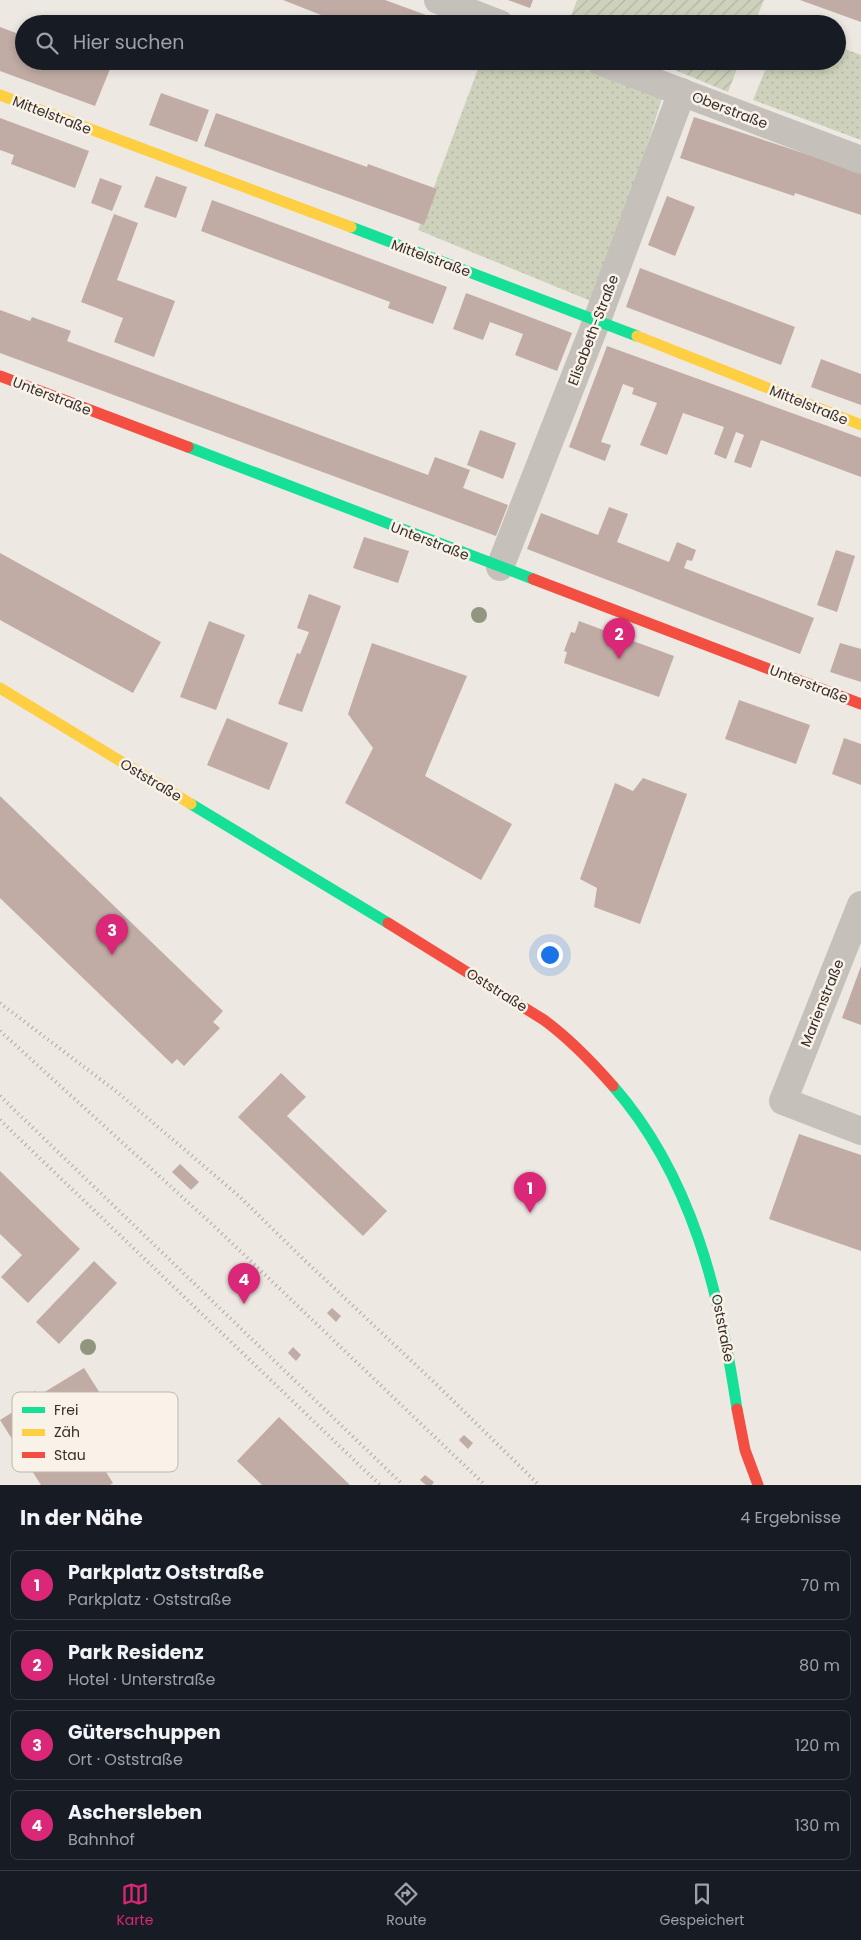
<!DOCTYPE html>
<html lang="de">
<meta charset="utf-8">
<style>
:root{--surface:#171b24;--page:#20242c;--text:#f1f3f6;--muted:#9ea1a6;--line:#363941;--accent:#db2777}
body{margin:0;font-family:Poppins,sans-serif;background:var(--page);color:var(--text)}
.you{position:absolute;left:549px;top:954px;width:18px;height:18px;margin:-12px;border:4px solid #fff;border-radius:50%;background:#1a73e8;box-shadow:0 0 0 8px #1a73e833}
.badge{display:grid;place-items:center;width:32px;height:32px;border-radius:50%;background:var(--accent);color:#fff;font-size:16px;font-weight:700}
.pin{position:absolute;translate:-50% -41px;filter:drop-shadow(0 1px 2px #0008)}
.pin::after{content:'';position:absolute;top:26px;width:18px;height:15px;background:inherit;clip-path:polygon(0 0,100% 0,50% 100%)}
.list{margin:0;padding:0;list-style:none}
h2{display:flex;justify-content:space-between;align-items:center;height:65px;margin:0;padding:0 20px;font-size:21px}
h2 small{font-size:16px;font-weight:400;color:var(--muted)}
.list li{display:grid;grid-template-columns:32px 1fr auto;gap:15px;align-items:center;box-sizing:border-box;height:70px;margin:0 10px 10px;padding:0 10px;border:1px solid var(--line);border-radius:8px}
.list b{display:block;font-size:19px;white-space:nowrap}
.list p{margin:0;font-size:16px;white-space:nowrap;color:var(--muted)}
.list em{font-size:16px;font-style:normal;color:var(--muted)}
.icon{flex:none;width:28px;height:28px;fill:none;stroke:currentColor;stroke-width:2;stroke-linecap:round;stroke-linejoin:round}
.map{position:relative;flex:none;width:861px;height:1485px;overflow:hidden}
.search{position:absolute;background:var(--surface);box-shadow:0 2px 8px #0003;left:15px;right:15px;top:15px;height:55px;display:flex;align-items:center;gap:12px;box-sizing:border-box;padding:0 18px;border-radius:28px;color:var(--muted);font-size:19px}
.sheet{height:385px;background:var(--surface)}
nav{display:flex;justify-content:space-around;align-items:center;box-sizing:border-box;height:70px;border-top:1px solid var(--line);background:var(--surface);font-size:14px;color:var(--muted)}
nav a{display:grid;justify-items:center;gap:2px}
nav .on{color:var(--accent)}
.map>svg:first-child{display:block}
.park{fill:url(#park-dots)}
.garden{fill:url(#garden-furrows)}
.building{fill:#c0aca4}
.lines{fill:none;stroke-linecap:round;stroke-linejoin:round}
.street{stroke:#c6c0bb;stroke-width:28}
.fast{stroke:#16e098;stroke-width:11}
.slow{stroke:#ffcf43;stroke-width:11}
.jam{stroke:#f24e42;stroke-width:11}
.rail{stroke:#aea8a4;stroke-width:4;stroke-dasharray:1 4;stroke-linecap:butt}
.tree{fill:#91977e}
.labels{text-anchor:middle;dominant-baseline:central;stroke-width:5;stroke-linejoin:round;paint-order:stroke}
.street-label{font-size:14px;fill:#372d28;stroke:#f9f2e9}
.key{fill:#f9f2e9;stroke:#bfb7af;stroke-width:1}
.key-label{font-size:14px;fill:#372d28}
</style>
<div class="map">
<svg width="861" height="1485" viewBox="0 0 861 1485">
<defs>
<pattern id="park-dots" width="8" height="8" patternUnits="userSpaceOnUse" patternTransform="scale(1.25)"><rect width="8" height="8" fill="#ced2bc"/><path d="M2 2h.1M6 6h.1" fill="none" stroke="#b2b5a2" stroke-width="1.8" stroke-linecap="round"/></pattern>
<pattern id="garden-furrows" width="10" height="10" patternUnits="userSpaceOnUse" patternTransform="scale(1.25)"><rect width="10" height="10" fill="#ced2bc"/><path d="M-1 1l2-2M0 10L10 0M9 11l2-2" fill="none" stroke="#b2b5a2"/></pattern>
</defs>
<rect width="100%" height="100%" fill="#ede8e2"/>
<g class="park">
<polygon points="837,46 861,55 861,140 753,100 769,61 837,61"/>
<polygon points="481,61 561,61 662,98 598,304 418,230"/>
</g>
<g class="garden">
<polygon points="577,0 764,0 754,24 568,24"/>
<polygon points="653,61 740,61 728,92"/>
</g>
<g class="building">
<polygon points="283,0 385,0 426,15 423,24 344,24"/>
<polygon points="508,0 533,0 530,8"/>
<polygon points="800,0 861,0 861,22"/>
<polygon points="0,27 24,36 24,61 90,61 110,69 95,106 0,71"/>
<polygon points="161,93 209,110 197,142 149,125"/>
<polygon points="216,113 367,167 368,164 437,189 424,225 204,146"/>
<polygon points="694,117 861,172 861,215 795,193 794,196 680,158"/>
<polygon points="0,118 89,151 75,188 11,164 14,155 0,150"/>
<polygon points="156,176 187,187 176,218 144,207"/>
<polygon points="100,178 122,186 112,211 91,203"/>
<polygon points="667,196 695,207 675,256 648,245"/>
<polygon points="212,200 447,287 433,324 388,308 390,302 201,231"/>
<polygon points="114,214 138,223 117,280 175,301 154,357 114,342 123,318 81,302"/>
<polygon points="640,268 795,327 781,365 626,307"/>
<polygon points="466,293 572,333 557,371 515,355 523,334 490,322 483,340 453,329"/>
<polygon points="0,310 30,321 32,317 71,331 67,341 428,475 435,457 470,470 463,488 508,505 496,536 0,353"/>
<polygon points="607,346 861,438 861,477 761,440 751,468 734,462 744,435 736,432 726,459 714,454 724,427 683,413 667,455 640,445 657,403 632,394 634,388 623,384 601,442 611,445 605,461 569,447"/>
<polygon points="821,359 861,374 861,405 811,387"/>
<polygon points="480,430 516,443 503,479 467,465"/>
<polygon points="609,507 628,514 617,542 669,562 677,542 696,550 692,561 687,560 684,568 814,618 800,654 527,549 541,513 598,535"/>
<polygon points="364,537 409,551 398,583 353,568"/>
<polygon points="836,550 855,556 837,612 817,605"/>
<polygon points="0,553 161,642 133,693 0,620"/>
<polygon points="309,594 341,606 302,712 278,704 297,653 300,654 309,632 297,628"/>
<polygon points="209,621 245,635 216,710 180,697"/>
<polygon points="579,621 622,637 624,631 635,635 633,641 674,656 659,697 564,663 567,652 564,651 571,632 575,633"/>
<polygon points="372,643 467,676 425,776 512,824 481,880 345,803 373,748 348,714"/>
<polygon points="840,643 861,649 861,682 830,672"/>
<polygon points="739,700 810,725 796,764 725,739"/>
<polygon points="227,718 288,743 269,790 207,765"/>
<polygon points="844,738 861,744 861,785 832,774"/>
<polygon points="643,778 687,794 640,924 594,907 597,888 580,879 615,783 633,791"/>
<polygon points="0,796 223,1011 213,1022 220,1028 184,1066 177,1059 172,1064 0,898"/>
<polygon points="861,966 861,1025 842,1018"/>
<polygon points="281,1073 306,1097 287,1116 387,1211 363,1236 238,1117"/>
<polygon points="799,1134 861,1155 861,1251 769,1219"/>
<polygon points="180,1164 199,1182 191,1190 172,1172"/>
<polygon points="0,1171 80,1249 28,1303 1,1277 22,1255 0,1234"/>
<polygon points="94,1261 117,1283 59,1344 36,1322"/>
<polygon points="332,1308 341,1316 336,1322 327,1313"/>
<polygon points="293,1347 301,1355 296,1361 288,1353"/>
<polygon points="84,1368 103,1398 64,1422 89,1463 97,1458 113,1483 110,1485 41,1485 0,1420 16,1410 13,1404 35,1391 38,1396"/>
<polygon points="279,1417 350,1485 262,1485 237,1461"/>
<polygon points="464,1435 473,1443 468,1449 459,1440"/>
<polygon points="425,1475 434,1482 432,1485 426,1485 420,1480"/>
</g>
<g class="lines">
<g class="street">
<polyline points="438,0 500,24"/>
<polyline points="599,61 861,160"/>
<polyline points="500,567 597,320 682,92"/>
<polyline points="861,905 783,1101 861,1131"/>
</g>
<g class="fast">
<polyline points="351,227 637,336"/>
<polyline points="188,447 533,579"/>
<polyline points="191,804 388,923"/>
<path d="M613 1086C692 1176 720 1294 737 1409"/>
</g>
<g class="slow">
<polyline points="0,95 351,227"/>
<polyline points="637,336 861,425"/>
<polyline points="0,688 191,804"/>
</g>
<g class="jam">
<polyline points="0,376 188,447"/>
<polyline points="533,579 861,704"/>
<path d="M388 923 544 1020C570 1039 592 1062 613 1086"/>
<polyline points="737,1409 745,1450 758,1485"/>
</g>
<g class="rail">
<polyline points="0,1003 117,1092 240,1197 298,1254 436,1384 539,1485"/>
<polyline points="0,1031 214,1226 485,1485"/>
<polyline points="0,1096 403,1485"/>
<polyline points="0,1120 380,1485"/>
</g>
</g>
<g class="tree">
<circle cx="479" cy="615" r="8"/>
<circle cx="88" cy="1347" r="8"/>
</g>
<g class="labels">
<g class="street-label">
<text transform="translate(730 110) rotate(21)">Oberstraße</text>
<text transform="translate(52 115) rotate(21)">Mittelstraße</text>
<text transform="translate(431 258) rotate(20)">Mittelstraße</text>
<text transform="translate(593 330) rotate(-69)">Elisabeth-Straße</text>
<text transform="translate(52 396) rotate(21)">Unterstraße</text>
<text transform="translate(809 405) rotate(22)">Mittelstraße</text>
<text transform="translate(430 541) rotate(21)">Unterstraße</text>
<text transform="translate(809 684) rotate(21)">Unterstraße</text>
<text transform="translate(151 780) rotate(31)">Oststraße</text>
<text transform="translate(497 990) rotate(32)">Oststraße</text>
<text transform="translate(822 1003) rotate(-68)">Marienstraße</text>
<text transform="translate(723 1328) rotate(79)">Oststraße</text>
</g>
</g>
<rect x="12" y="1392" width="166" height="80" rx="8" class="key"/>
<rect x="22" y="1407" width="23" height="6" fill="#16e098"/>
<rect x="22" y="1429" width="23" height="7" fill="#ffcf43"/>
<rect x="22" y="1452" width="23" height="6" fill="#f24e42"/>
<g class="key-label">
<text x="54" y="1415">Frei</text>
<text x="54" y="1437">Zäh</text>
<text x="54" y="1460">Stau</text>
</g>
</svg>
<div class="you"></div>
<div class="pin badge" style="left:530px;top:1213px">1</div>
<div class="pin badge" style="left:619px;top:659px">2</div>
<div class="pin badge" style="left:112px;top:955px">3</div>
<div class="pin badge" style="left:244px;top:1304px">4</div>
<div class="search"><svg class="icon" aria-label="search" viewBox="0 0 24 24"><circle cx="10" cy="10" r="6"/><path d="M15 15l6 6"/></svg>Hier suchen</div>
</div>
<section class="sheet">
<h2>In der Nähe<small>4 Ergebnisse</small></h2>
<ul class="list">
<li><span class="badge">1</span><div><b>Parkplatz Oststraße</b><p>Parkplatz · Oststraße</p></div><em>70 m</em></li>
<li><span class="badge">2</span><div><b>Park Residenz</b><p>Hotel · Unterstraße</p></div><em>80 m</em></li>
<li><span class="badge">3</span><div><b>Güterschuppen</b><p>Ort · Oststraße</p></div><em>120 m</em></li>
<li><span class="badge">4</span><div><b>Aschersleben</b><p>Bahnhof</p></div><em>130 m</em></li>
</ul>
</section>
<nav>
<a class="on"><svg class="icon" aria-label="map" viewBox="0 0 24 24"><path d="M3 6l6-2 6 2 6-2v14l-6 2-6-2-6 2zM9 4v14M15 6v14"/></svg>Karte</a>
<a><svg class="icon" aria-label="directions" viewBox="0 0 24 24"><path d="M12 3l9 9-9 9-9-9zM9 14v-3h6M13 9l2 2-2 2"/></svg>Route</a>
<a><svg class="icon" aria-label="saved" viewBox="0 0 24 24"><path d="M7 4h10v16l-5-4-5 4z"/></svg>Gespeichert</a>
</nav>
